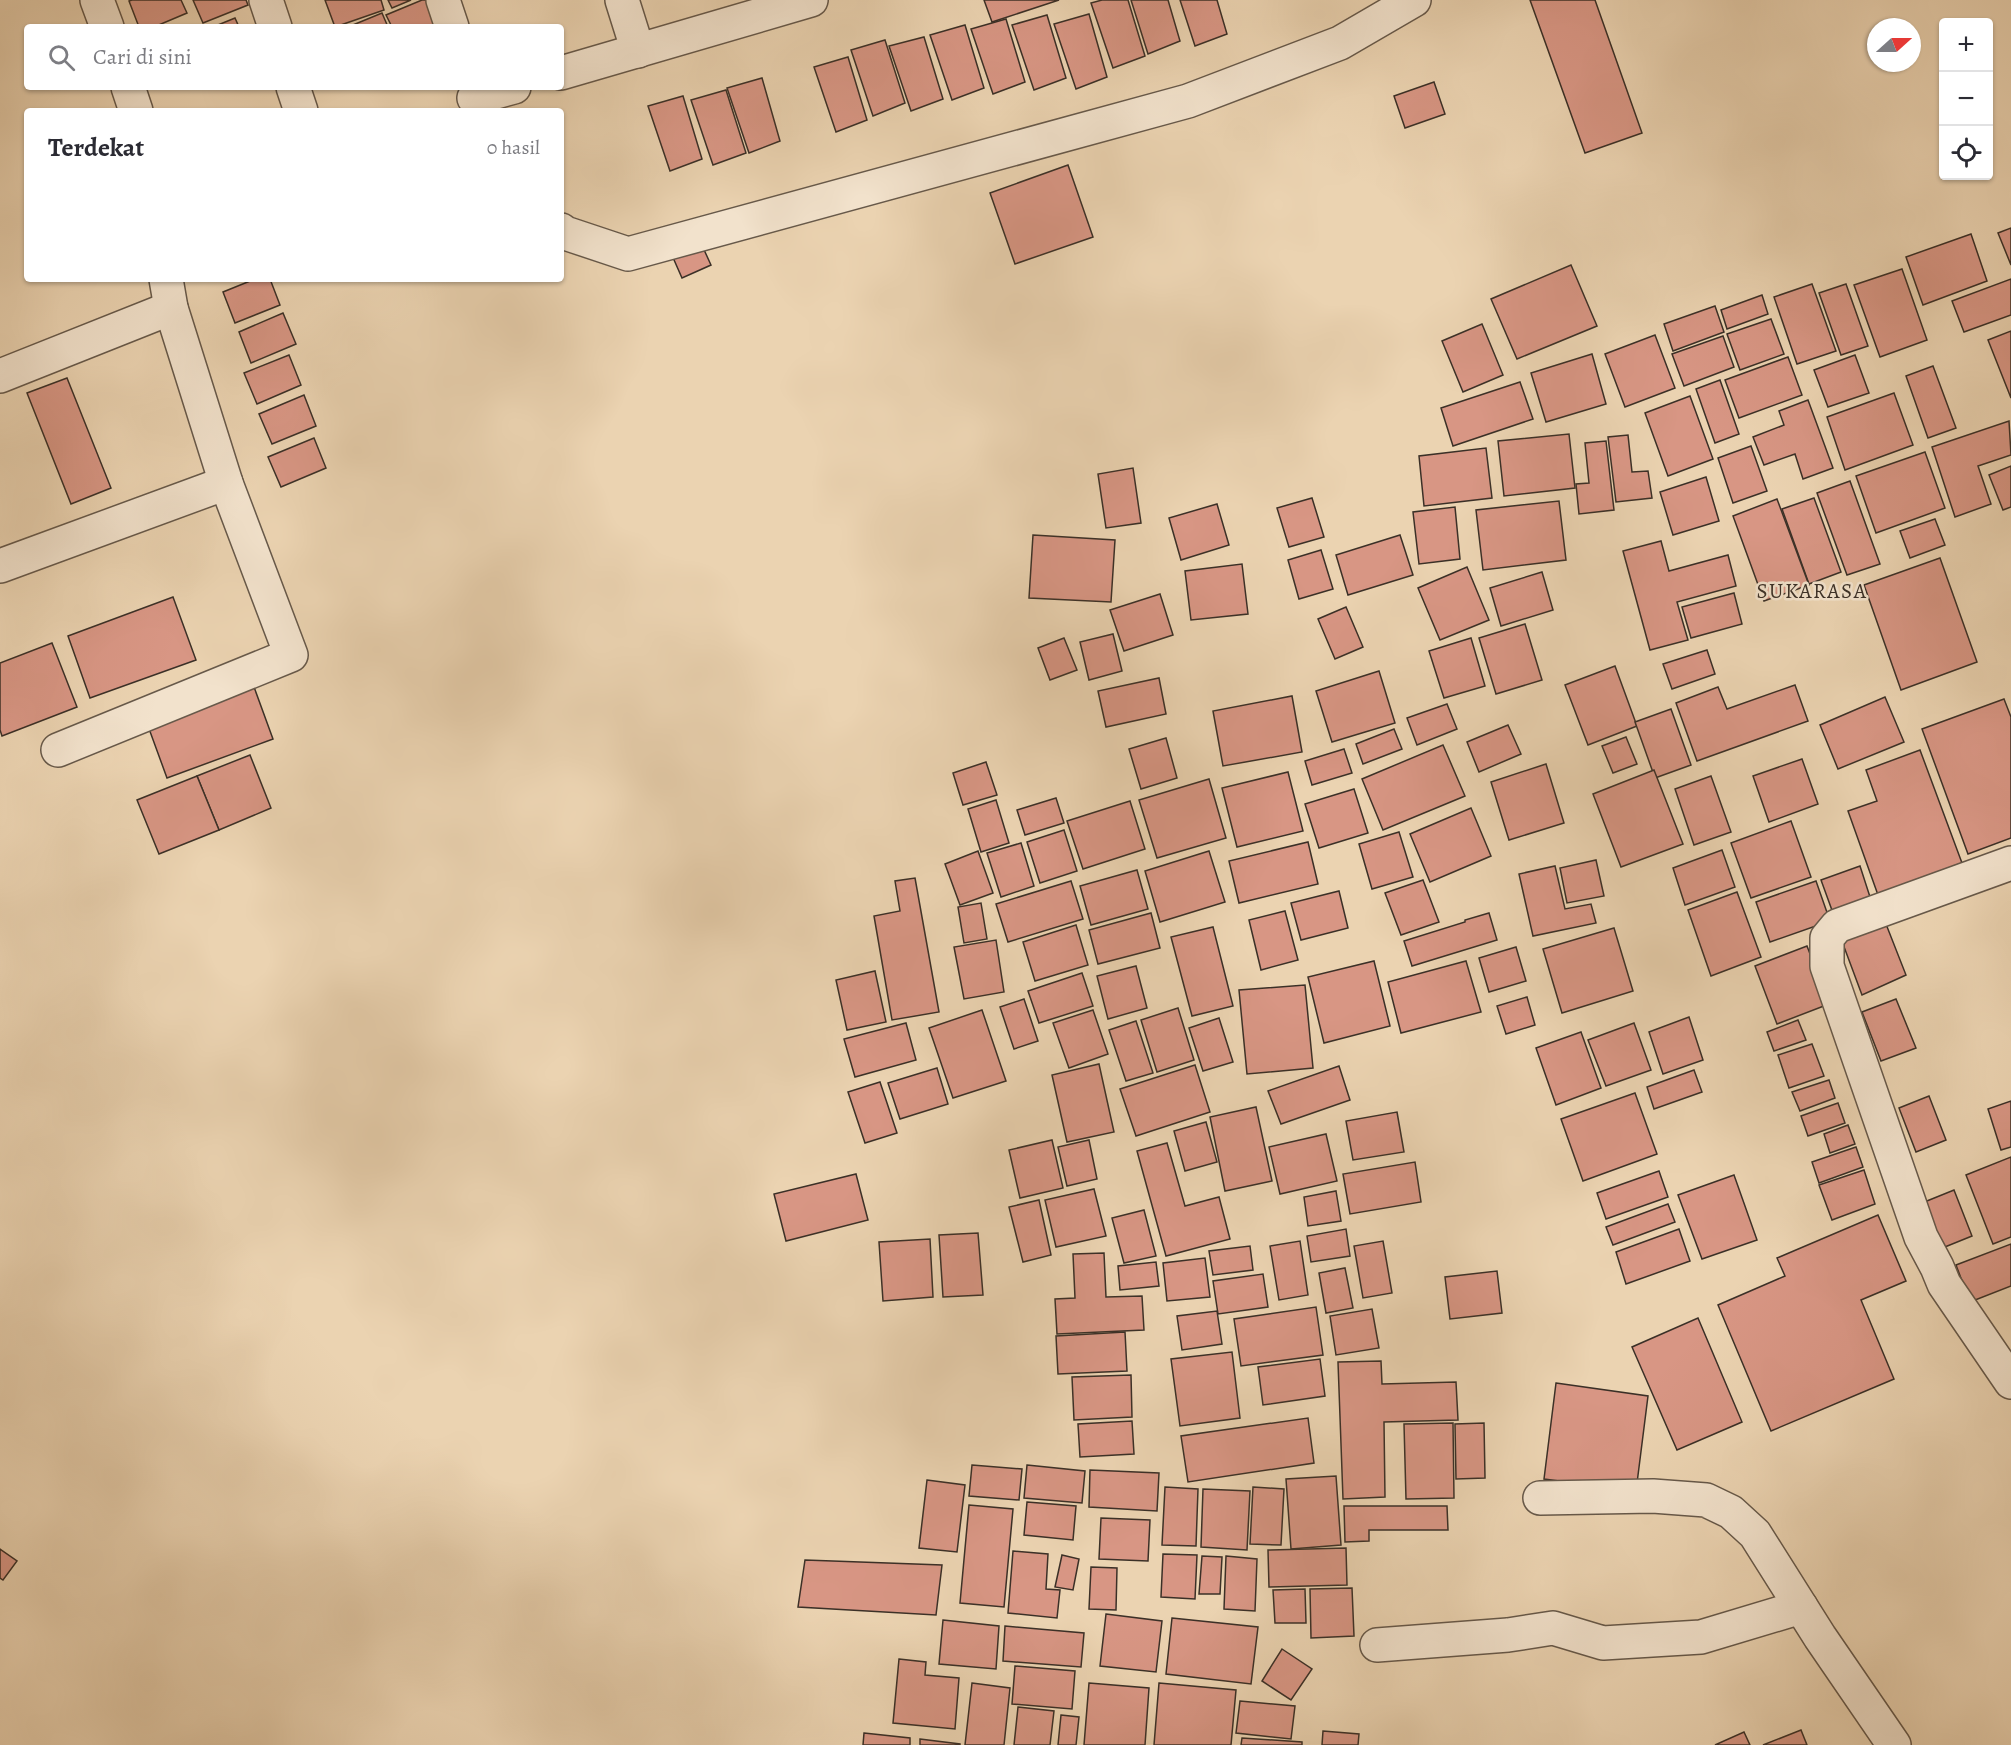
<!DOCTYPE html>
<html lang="id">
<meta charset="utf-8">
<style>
:root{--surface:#fff;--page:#f7f7f7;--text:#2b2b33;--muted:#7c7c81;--line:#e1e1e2}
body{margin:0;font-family:Alegreya,serif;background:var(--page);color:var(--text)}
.controls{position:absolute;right:18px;top:18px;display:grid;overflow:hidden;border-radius:6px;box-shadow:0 2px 4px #0004}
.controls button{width:54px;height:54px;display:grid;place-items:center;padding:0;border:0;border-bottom:2px solid var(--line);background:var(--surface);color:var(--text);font:30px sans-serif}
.compass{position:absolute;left:1867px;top:18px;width:54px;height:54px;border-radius:50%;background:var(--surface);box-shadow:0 2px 4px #0004;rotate:69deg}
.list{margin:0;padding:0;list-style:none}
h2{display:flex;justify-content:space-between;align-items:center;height:78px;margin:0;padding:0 24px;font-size:26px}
h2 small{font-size:20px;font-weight:400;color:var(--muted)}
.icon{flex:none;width:33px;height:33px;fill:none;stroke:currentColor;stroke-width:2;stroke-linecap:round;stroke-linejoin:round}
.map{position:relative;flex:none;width:2011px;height:1745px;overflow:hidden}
.search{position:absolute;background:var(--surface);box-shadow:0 2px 4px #0004;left:24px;top:24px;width:540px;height:66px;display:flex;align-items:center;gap:15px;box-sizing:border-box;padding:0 21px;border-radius:6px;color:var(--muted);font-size:22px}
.panel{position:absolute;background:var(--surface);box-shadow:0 2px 4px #0004;left:24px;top:108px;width:540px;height:174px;border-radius:6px}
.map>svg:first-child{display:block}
.building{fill:#d89684;stroke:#3b3027;stroke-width:1.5}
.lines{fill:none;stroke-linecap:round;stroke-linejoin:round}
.minor-casing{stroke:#67594a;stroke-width:36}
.minor{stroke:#f2e2cc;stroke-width:33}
.labels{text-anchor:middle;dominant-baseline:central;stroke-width:5;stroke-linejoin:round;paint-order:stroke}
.quarter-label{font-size:21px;letter-spacing:1.5px;fill:#3b3027;stroke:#f2e2cc}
</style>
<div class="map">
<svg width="2011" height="1745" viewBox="0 0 2011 1745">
<rect width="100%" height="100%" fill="#ebd3b1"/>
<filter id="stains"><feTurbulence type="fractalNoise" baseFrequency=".00333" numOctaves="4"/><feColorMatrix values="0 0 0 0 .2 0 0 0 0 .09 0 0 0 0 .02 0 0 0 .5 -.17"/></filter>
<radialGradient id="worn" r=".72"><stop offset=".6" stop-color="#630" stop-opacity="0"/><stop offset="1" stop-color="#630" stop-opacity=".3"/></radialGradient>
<g class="building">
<polygon points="132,0 181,0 187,13 154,27 139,27 129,1"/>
<polygon points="193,0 246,0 248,5 203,23"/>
<polygon points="325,0 381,0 384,10 335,27"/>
<polygon points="388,0 411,0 392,8"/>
<polygon points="422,0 433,0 445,27 392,27 386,15"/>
<polygon points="984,0 1059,0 992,22"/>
<polygon points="1102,0 1128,0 1145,56 1113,68 1091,3"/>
<polygon points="1131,0 1168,0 1180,41 1148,54"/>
<polygon points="1180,0 1217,0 1227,34 1195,46"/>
<polygon points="1530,0 1595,0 1642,133 1585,153"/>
<polygon points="382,13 388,27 348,27"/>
<polygon points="1089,14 1107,77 1076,89 1054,24"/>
<polygon points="1047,15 1066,78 1034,90 1012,25"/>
<polygon points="235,18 239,27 213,27"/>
<polygon points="1006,19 1025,82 993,94 971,29"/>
<polygon points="965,25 984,88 952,100 930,35"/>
<polygon points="924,37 943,99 911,111 889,46"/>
<polygon points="885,40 905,103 873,116 851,50"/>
<polygon points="848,57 867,120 836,132 814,67"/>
<polygon points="762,78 780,141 749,153 727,88"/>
<polygon points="1434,82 1445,114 1405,128 1394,96"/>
<polygon points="726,90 746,153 713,165 691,100"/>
<polygon points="683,96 702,159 670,171 648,106"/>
<polygon points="1068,165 1093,237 1015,264 990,193"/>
<polygon points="2011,228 2011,265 1998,233"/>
<polygon points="1971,234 1987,281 1923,305 1906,257"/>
<polygon points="700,241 711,265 682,278 671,253"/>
<polygon points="1571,265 1597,326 1517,359 1491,299"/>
<polygon points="1902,269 1927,340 1880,357 1854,285"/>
<polygon points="255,279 270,279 280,305 235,323 223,292"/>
<polygon points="2011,279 2011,315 1964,332 1952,301"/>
<polygon points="1812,284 1836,351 1797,364 1774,297"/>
<polygon points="1846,284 1868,346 1841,355 1819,293"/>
<polygon points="1762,295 1768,314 1727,329 1721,310"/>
<polygon points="1715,306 1724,332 1673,351 1664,324"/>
<polygon points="283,313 296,344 251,363 239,332"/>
<polygon points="1771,319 1784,354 1740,370 1727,334"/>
<polygon points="1482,324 1503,375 1463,392 1442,341"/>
<polygon points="2011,331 2011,398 1988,340"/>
<polygon points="1655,335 1675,388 1625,407 1605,354"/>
<polygon points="1723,336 1734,367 1684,386 1672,354"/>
<polygon points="1592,354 1606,404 1546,422 1531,373"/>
<polygon points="289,355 301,385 257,404 244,373"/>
<polygon points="1855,355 1869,393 1828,407 1814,370"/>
<polygon points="1788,357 1802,395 1739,418 1725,380"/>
<polygon points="1933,366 1956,428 1928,438 1906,376"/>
<polygon points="67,378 111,488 71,504 27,393"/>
<polygon points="1720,380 1739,434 1715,443 1696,389"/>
<polygon points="1520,382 1533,419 1453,446 1441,408"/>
<polygon points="1894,393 1913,445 1845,470 1827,417"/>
<polygon points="304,395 316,426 272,444 259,414"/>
<polygon points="1690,396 1713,459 1668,476 1645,413"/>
<polygon points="1808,400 1833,468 1803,479 1795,454 1764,465 1753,437 1784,425 1779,411"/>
<polygon points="2009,421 2011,455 1978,466 1991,504 1955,517 1932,447"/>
<polygon points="1569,434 1575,488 1504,496 1498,441"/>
<polygon points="1628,435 1632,472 1648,471 1652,498 1616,502 1608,437"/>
<polygon points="314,438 326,468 281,487 268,457"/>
<polygon points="1606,441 1614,510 1579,514 1576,484 1589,483 1585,443"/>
<polygon points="1751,446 1767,491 1733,503 1718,458"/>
<polygon points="1486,448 1492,498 1424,506 1419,456"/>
<polygon points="1925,452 1945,508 1876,533 1856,476"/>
<polygon points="2011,466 2011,507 2003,510 1989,475"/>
<polygon points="1133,468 1141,523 1106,528 1098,474"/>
<polygon points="1706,477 1719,521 1673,535 1660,492"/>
<polygon points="1850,481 1880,564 1847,575 1817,493"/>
<polygon points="1312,498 1324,537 1289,547 1277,508"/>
<polygon points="1814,498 1841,572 1809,584 1782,509"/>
<polygon points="1777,499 1809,585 1764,601 1733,516"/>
<polygon points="1559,501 1566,560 1483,570 1476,510"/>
<polygon points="1217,504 1229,545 1181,560 1169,518"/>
<polygon points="1455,507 1460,559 1419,564 1413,512"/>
<polygon points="1935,519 1945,545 1910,558 1900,531"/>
<polygon points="1033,535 1115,540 1111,602 1029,598"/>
<polygon points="1400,535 1413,575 1348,595 1336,555"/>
<polygon points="1661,541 1669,571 1728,555 1736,586 1677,602 1688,640 1650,650 1623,551"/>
<polygon points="1321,550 1333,589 1299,599 1288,560"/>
<polygon points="1940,558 1977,662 1901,690 1864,585"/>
<polygon points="1242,564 1248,614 1191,620 1185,571"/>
<polygon points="1467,567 1489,620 1440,640 1418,588"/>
<polygon points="1542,572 1553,610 1501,626 1490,588"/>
<polygon points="1734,593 1742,624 1691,638 1682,607"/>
<polygon points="1160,594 1173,635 1124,651 1110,610"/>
<polygon points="173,597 196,660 90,698 68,636"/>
<polygon points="1346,607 1363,647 1335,659 1318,619"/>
<polygon points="1525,624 1542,680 1496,694 1479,638"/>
<polygon points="1113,634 1122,671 1089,680 1080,642"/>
<polygon points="1064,638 1077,670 1050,680 1038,648"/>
<polygon points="1471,638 1485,686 1444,698 1429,651"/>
<polygon points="52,643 77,707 2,736 0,730 0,663"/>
<polygon points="1707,650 1715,674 1672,689 1663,664"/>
<polygon points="1615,666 1637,726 1588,745 1565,685"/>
<polygon points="1379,671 1395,723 1332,742 1316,691"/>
<polygon points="250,676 273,739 167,778 144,715"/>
<polygon points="1159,678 1166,714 1106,727 1098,691"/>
<polygon points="1795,685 1808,721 1697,761 1676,703 1718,687 1727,709"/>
<polygon points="1292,696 1302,752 1223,766 1213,711"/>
<polygon points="1885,697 1904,742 1838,769 1820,725"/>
<polygon points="2004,699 2011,717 2011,838 1968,854 1922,729"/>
<polygon points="1447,704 1457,729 1417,745 1407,718"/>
<polygon points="1671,709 1691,765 1655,778 1635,722"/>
<polygon points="1508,725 1521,754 1479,772 1467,742"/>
<polygon points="1394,729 1402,749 1363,764 1356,744"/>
<polygon points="1626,737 1637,764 1613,773 1602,746"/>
<polygon points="1166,738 1177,778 1141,789 1129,749"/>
<polygon points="1443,745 1465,796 1383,830 1362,779"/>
<polygon points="1344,749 1352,773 1312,785 1305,761"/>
<polygon points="1920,750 1962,863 1878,895 1848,811 1877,801 1866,770"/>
<polygon points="250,755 271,808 219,830 197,776"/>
<polygon points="1802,759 1818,804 1769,822 1753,776"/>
<polygon points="986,762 997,795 963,805 953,773"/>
<polygon points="1546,764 1564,823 1509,840 1491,782"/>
<polygon points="1654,770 1683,844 1621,867 1593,794"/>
<polygon points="1288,772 1303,831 1237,847 1222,788"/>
<polygon points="197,776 219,830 159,854 137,800"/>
<polygon points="1711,776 1731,832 1694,845 1675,789"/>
<polygon points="1209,779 1226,838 1157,858 1139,800"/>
<polygon points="1354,789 1368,833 1319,848 1305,804"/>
<polygon points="1056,798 1064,823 1025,835 1017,810"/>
<polygon points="996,800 1009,843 981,852 968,809"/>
<polygon points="1130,801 1145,849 1083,869 1067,821"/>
<polygon points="1471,808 1491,856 1430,882 1410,834"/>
<polygon points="1791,821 1811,877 1751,898 1731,843"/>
<polygon points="1064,830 1077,871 1040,883 1027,842"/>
<polygon points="1399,832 1413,877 1372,889 1359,844"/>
<polygon points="1308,842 1318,884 1239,903 1229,861"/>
<polygon points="1021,843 1034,886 1001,897 987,853"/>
<polygon points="1722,850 1735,887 1685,905 1673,868"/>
<polygon points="978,851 993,893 960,905 945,864"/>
<polygon points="1209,851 1225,902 1160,922 1145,871"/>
<polygon points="1596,860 1604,896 1567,903 1560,868"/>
<polygon points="1555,866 1565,909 1591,904 1596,923 1533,936 1519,874"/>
<polygon points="1860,866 1871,900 1833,913 1821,880"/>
<polygon points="1137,870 1148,909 1091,925 1080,886"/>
<polygon points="915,878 939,1012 892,1020 874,916 900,911 895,881"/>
<polygon points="1423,880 1439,922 1401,935 1385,893"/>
<polygon points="1071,881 1083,919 1008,942 996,904"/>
<polygon points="1816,881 1830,921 1770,942 1756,902"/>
<polygon points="1339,891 1348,928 1301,940 1291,903"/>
<polygon points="1737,892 1761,957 1711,976 1688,910"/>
<polygon points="981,903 987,939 964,943 958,907"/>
<polygon points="1285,911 1298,960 1261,970 1249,920"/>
<polygon points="1151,913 1160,948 1098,964 1089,930"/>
<polygon points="1489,913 1497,940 1412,966 1404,941 1465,922 1465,920"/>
<polygon points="1884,919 1906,975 1862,995 1840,936"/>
<polygon points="1076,925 1088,965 1035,981 1023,942"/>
<polygon points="1213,927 1233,1006 1192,1016 1171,937"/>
<polygon points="1614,928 1633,991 1562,1013 1543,949"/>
<polygon points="996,940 1004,992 964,999 954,947"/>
<polygon points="1807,946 1829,1004 1777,1024 1755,966"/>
<polygon points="1516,947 1526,981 1489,992 1479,958"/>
<polygon points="1374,961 1390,1026 1324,1043 1308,977"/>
<polygon points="1466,961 1481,1012 1401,1033 1388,982"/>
<polygon points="1136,966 1147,1008 1108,1019 1097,976"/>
<polygon points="875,971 886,1022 847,1030 836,980"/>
<polygon points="1082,973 1093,1006 1039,1023 1028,991"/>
<polygon points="1305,985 1313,1068 1247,1074 1239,990"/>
<polygon points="1527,997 1535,1025 1506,1034 1497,1006"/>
<polygon points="1024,999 1038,1041 1014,1049 1000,1007"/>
<polygon points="1896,999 1916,1048 1881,1061 1862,1012"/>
<polygon points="1178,1008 1194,1060 1157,1072 1141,1020"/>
<polygon points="982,1010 1006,1081 953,1098 929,1028"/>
<polygon points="1093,1010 1108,1054 1069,1068 1053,1023"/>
<polygon points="1689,1017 1703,1060 1663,1074 1649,1032"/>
<polygon points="1219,1018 1233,1062 1203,1071 1189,1028"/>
<polygon points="1798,1020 1806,1040 1774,1051 1767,1032"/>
<polygon points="1136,1021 1153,1073 1126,1081 1109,1030"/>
<polygon points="906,1023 916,1060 855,1077 844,1039"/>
<polygon points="1634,1023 1651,1070 1606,1086 1588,1040"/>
<polygon points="1581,1032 1601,1088 1556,1105 1536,1048"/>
<polygon points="1812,1044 1824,1076 1789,1088 1778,1055"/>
<polygon points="1099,1064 1114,1132 1067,1142 1052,1075"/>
<polygon points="1195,1065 1210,1112 1136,1136 1120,1089"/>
<polygon points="1339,1066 1350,1100 1281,1124 1268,1091"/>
<polygon points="937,1068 948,1104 900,1119 888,1083"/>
<polygon points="1694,1070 1702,1092 1654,1109 1647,1087"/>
<polygon points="1829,1080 1835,1098 1800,1111 1792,1092"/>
<polygon points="880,1082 897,1133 865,1143 848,1092"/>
<polygon points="1635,1093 1657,1154 1583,1181 1561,1119"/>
<polygon points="1929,1096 1946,1140 1916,1152 1899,1108"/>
<polygon points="2011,1101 2011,1147 2001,1150 1988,1109"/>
<polygon points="1838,1103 1845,1123 1808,1136 1801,1116"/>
<polygon points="1256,1107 1272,1181 1225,1191 1210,1117"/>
<polygon points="1397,1112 1404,1152 1353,1160 1346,1121"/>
<polygon points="1206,1122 1217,1162 1185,1171 1174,1131"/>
<polygon points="1848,1125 1855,1144 1830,1153 1824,1134"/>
<polygon points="1326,1134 1337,1181 1280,1194 1269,1147"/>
<polygon points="1052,1140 1063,1188 1020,1198 1009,1150"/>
<polygon points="1089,1140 1097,1179 1067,1186 1058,1147"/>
<polygon points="1167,1143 1185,1206 1219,1197 1230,1239 1166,1256 1137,1151"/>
<polygon points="1856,1147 1863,1167 1819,1183 1812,1162"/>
<polygon points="2011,1157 2011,1237 1993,1244 1966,1175"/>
<polygon points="1415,1162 1421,1202 1350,1214 1343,1174"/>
<polygon points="1864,1170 1875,1204 1832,1220 1819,1185"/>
<polygon points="1659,1171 1668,1197 1606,1219 1597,1193"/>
<polygon points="856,1174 868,1220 786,1241 774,1194"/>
<polygon points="1734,1175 1757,1240 1702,1259 1678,1195"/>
<polygon points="1094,1189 1106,1236 1056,1247 1045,1200"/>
<polygon points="1954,1190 1972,1236 1935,1251 1917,1205"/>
<polygon points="1336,1191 1341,1221 1308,1226 1304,1197"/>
<polygon points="1039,1200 1051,1255 1023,1262 1009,1207"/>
<polygon points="1668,1204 1675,1222 1613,1245 1606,1227"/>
<polygon points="1144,1210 1156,1256 1124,1263 1112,1218"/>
<polygon points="1878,1215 1906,1281 1861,1300 1894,1379 1771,1431 1718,1305 1785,1276 1777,1258"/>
<polygon points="1346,1229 1350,1256 1311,1262 1307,1236"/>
<polygon points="1679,1229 1690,1261 1626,1284 1616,1252"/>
<polygon points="978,1233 983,1295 943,1297 939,1235"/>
<polygon points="930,1239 933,1297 883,1301 879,1242"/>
<polygon points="1300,1241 1308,1295 1279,1300 1270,1246"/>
<polygon points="1383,1241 1392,1293 1363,1298 1354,1246"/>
<polygon points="2011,1244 2011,1286 1970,1302 1956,1265"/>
<polygon points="1250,1246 1253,1270 1213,1275 1209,1251"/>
<polygon points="1104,1253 1106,1297 1142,1296 1144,1330 1057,1334 1055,1299 1075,1298 1073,1254"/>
<polygon points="1205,1258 1210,1297 1167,1301 1163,1263"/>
<polygon points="1156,1262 1159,1286 1120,1290 1118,1266"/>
<polygon points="1345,1268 1353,1308 1326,1313 1319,1273"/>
<polygon points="1497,1271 1502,1313 1450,1319 1445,1277"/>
<polygon points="1263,1274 1268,1307 1218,1314 1213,1281"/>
<polygon points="1316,1307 1323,1355 1241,1366 1234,1319"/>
<polygon points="1372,1309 1379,1348 1336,1355 1330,1316"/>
<polygon points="1217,1311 1222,1344 1182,1350 1177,1316"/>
<polygon points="1698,1318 1742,1422 1677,1450 1632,1347"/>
<polygon points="1125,1332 1127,1371 1058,1374 1056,1336"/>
<polygon points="1232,1352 1240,1418 1180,1426 1171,1359"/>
<polygon points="1320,1359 1325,1396 1263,1405 1258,1367"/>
<polygon points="1381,1361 1382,1384 1456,1382 1458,1420 1384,1422 1385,1497 1343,1499 1338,1362"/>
<polygon points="1131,1375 1132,1417 1074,1420 1072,1377"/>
<polygon points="1556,1383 1648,1396 1636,1491 1544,1479"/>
<polygon points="1308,1418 1314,1463 1188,1482 1181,1436"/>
<polygon points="1132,1421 1134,1454 1080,1457 1078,1424"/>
<polygon points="1453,1423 1454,1498 1406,1499 1404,1424"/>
<polygon points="1484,1423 1485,1478 1456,1479 1455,1424"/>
<polygon points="972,1465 1022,1469 1019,1500 969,1496"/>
<polygon points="1027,1465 1085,1471 1082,1503 1024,1498"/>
<polygon points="1090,1470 1159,1473 1157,1511 1089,1507"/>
<polygon points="1336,1476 1341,1545 1291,1549 1286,1479"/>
<polygon points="927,1480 965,1485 957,1552 919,1548"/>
<polygon points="1165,1487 1198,1489 1196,1546 1162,1545"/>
<polygon points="1253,1487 1284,1489 1281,1545 1250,1544"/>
<polygon points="1203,1489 1250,1491 1247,1550 1201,1547"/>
<polygon points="1027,1502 1076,1506 1073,1540 1024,1535"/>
<polygon points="969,1505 1013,1509 1004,1607 960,1603"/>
<polygon points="1344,1506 1447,1506 1448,1530 1369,1530 1369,1541 1345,1542"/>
<polygon points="1101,1518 1150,1520 1148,1561 1099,1559"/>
<polygon points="1346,1548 1347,1585 1269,1587 1268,1550"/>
<polygon points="0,1549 17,1561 3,1580 0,1578"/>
<polygon points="1013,1551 1048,1554 1046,1589 1060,1590 1057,1618 1008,1613"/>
<polygon points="1163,1554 1197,1555 1195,1599 1161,1597"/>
<polygon points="1062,1555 1079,1559 1073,1590 1055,1587"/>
<polygon points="1202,1556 1222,1557 1220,1594 1199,1594"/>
<polygon points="1226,1556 1257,1559 1255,1611 1224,1609"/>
<polygon points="805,1560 942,1565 936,1615 798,1607"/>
<polygon points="1091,1567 1117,1568 1116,1610 1089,1609"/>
<polygon points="1352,1588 1354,1636 1311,1638 1310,1589"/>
<polygon points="1305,1589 1306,1623 1275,1623 1273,1590"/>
<polygon points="1106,1614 1162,1621 1156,1672 1100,1666"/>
<polygon points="1172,1618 1258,1627 1251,1684 1166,1674"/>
<polygon points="943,1620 999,1626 996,1669 939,1664"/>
<polygon points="1005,1626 1084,1633 1081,1667 1003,1661"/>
<polygon points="1282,1649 1312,1669 1291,1700 1262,1681"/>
<polygon points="899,1659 926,1662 925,1675 959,1678 955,1729 893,1723"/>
<polygon points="1015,1666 1075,1671 1072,1709 1012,1704"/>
<polygon points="972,1683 1010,1688 1004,1745 965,1745"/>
<polygon points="1089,1683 1149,1688 1145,1745 1084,1745"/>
<polygon points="1159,1683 1236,1690 1231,1745 1154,1745"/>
<polygon points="1240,1701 1295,1706 1291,1739 1236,1733"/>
<polygon points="1018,1707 1054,1711 1050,1745 1014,1745"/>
<polygon points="1061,1715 1079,1717 1076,1745 1058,1745"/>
<polygon points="1801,1730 1807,1745 1763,1745"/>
<polygon points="1323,1731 1359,1734 1358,1745 1322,1745"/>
<polygon points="1744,1732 1750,1745 1715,1745"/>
<polygon points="864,1733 910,1738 910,1745 863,1745"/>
<polygon points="1242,1738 1302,1742 1302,1745 1241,1745"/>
<polygon points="920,1739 960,1744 960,1745 920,1745"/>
</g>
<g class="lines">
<defs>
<g id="minor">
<polyline points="97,0 107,27"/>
<polyline points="266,0 275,27"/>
<polyline points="443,0 452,27"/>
<polyline points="622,0 638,51"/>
<polyline points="561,73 811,0"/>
<polyline points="128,87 136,111"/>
<polyline points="293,87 301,111"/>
<polyline points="474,98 514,87"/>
<polyline points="561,230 565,233 628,254 1188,101 1340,43 1414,0"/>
<polyline points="0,376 171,308"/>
<polyline points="0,566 226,483"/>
<polyline points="58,750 291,655 226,483 171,308 166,279"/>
<polyline points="2011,863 1837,926 1827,938 1827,966 1921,1237 1937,1267 1944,1284 2011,1382"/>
<polyline points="1540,1498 1653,1496 1706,1500 1731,1512 1755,1534 1820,1637 1894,1745"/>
<polyline points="1377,1645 1508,1635 1553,1628 1603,1643 1701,1637 1801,1607"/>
</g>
</defs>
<use href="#minor" class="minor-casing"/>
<use href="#minor" class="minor"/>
</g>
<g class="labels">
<g class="quarter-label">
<text x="1812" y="591">SUKARASA</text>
</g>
</g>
<rect width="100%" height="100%" filter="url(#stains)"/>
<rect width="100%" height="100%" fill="url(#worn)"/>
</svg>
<div class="controls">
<button>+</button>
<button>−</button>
<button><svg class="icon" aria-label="locate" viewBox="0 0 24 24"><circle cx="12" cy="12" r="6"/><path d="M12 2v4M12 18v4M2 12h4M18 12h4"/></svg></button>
</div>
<svg class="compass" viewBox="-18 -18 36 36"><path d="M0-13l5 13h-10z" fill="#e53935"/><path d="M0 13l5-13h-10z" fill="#7c7c81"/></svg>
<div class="search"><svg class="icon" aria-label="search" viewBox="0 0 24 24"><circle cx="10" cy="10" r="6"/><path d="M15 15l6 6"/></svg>Cari di sini</div>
<section class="panel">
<h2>Terdekat<small>0 hasil</small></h2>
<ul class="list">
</ul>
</section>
</div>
